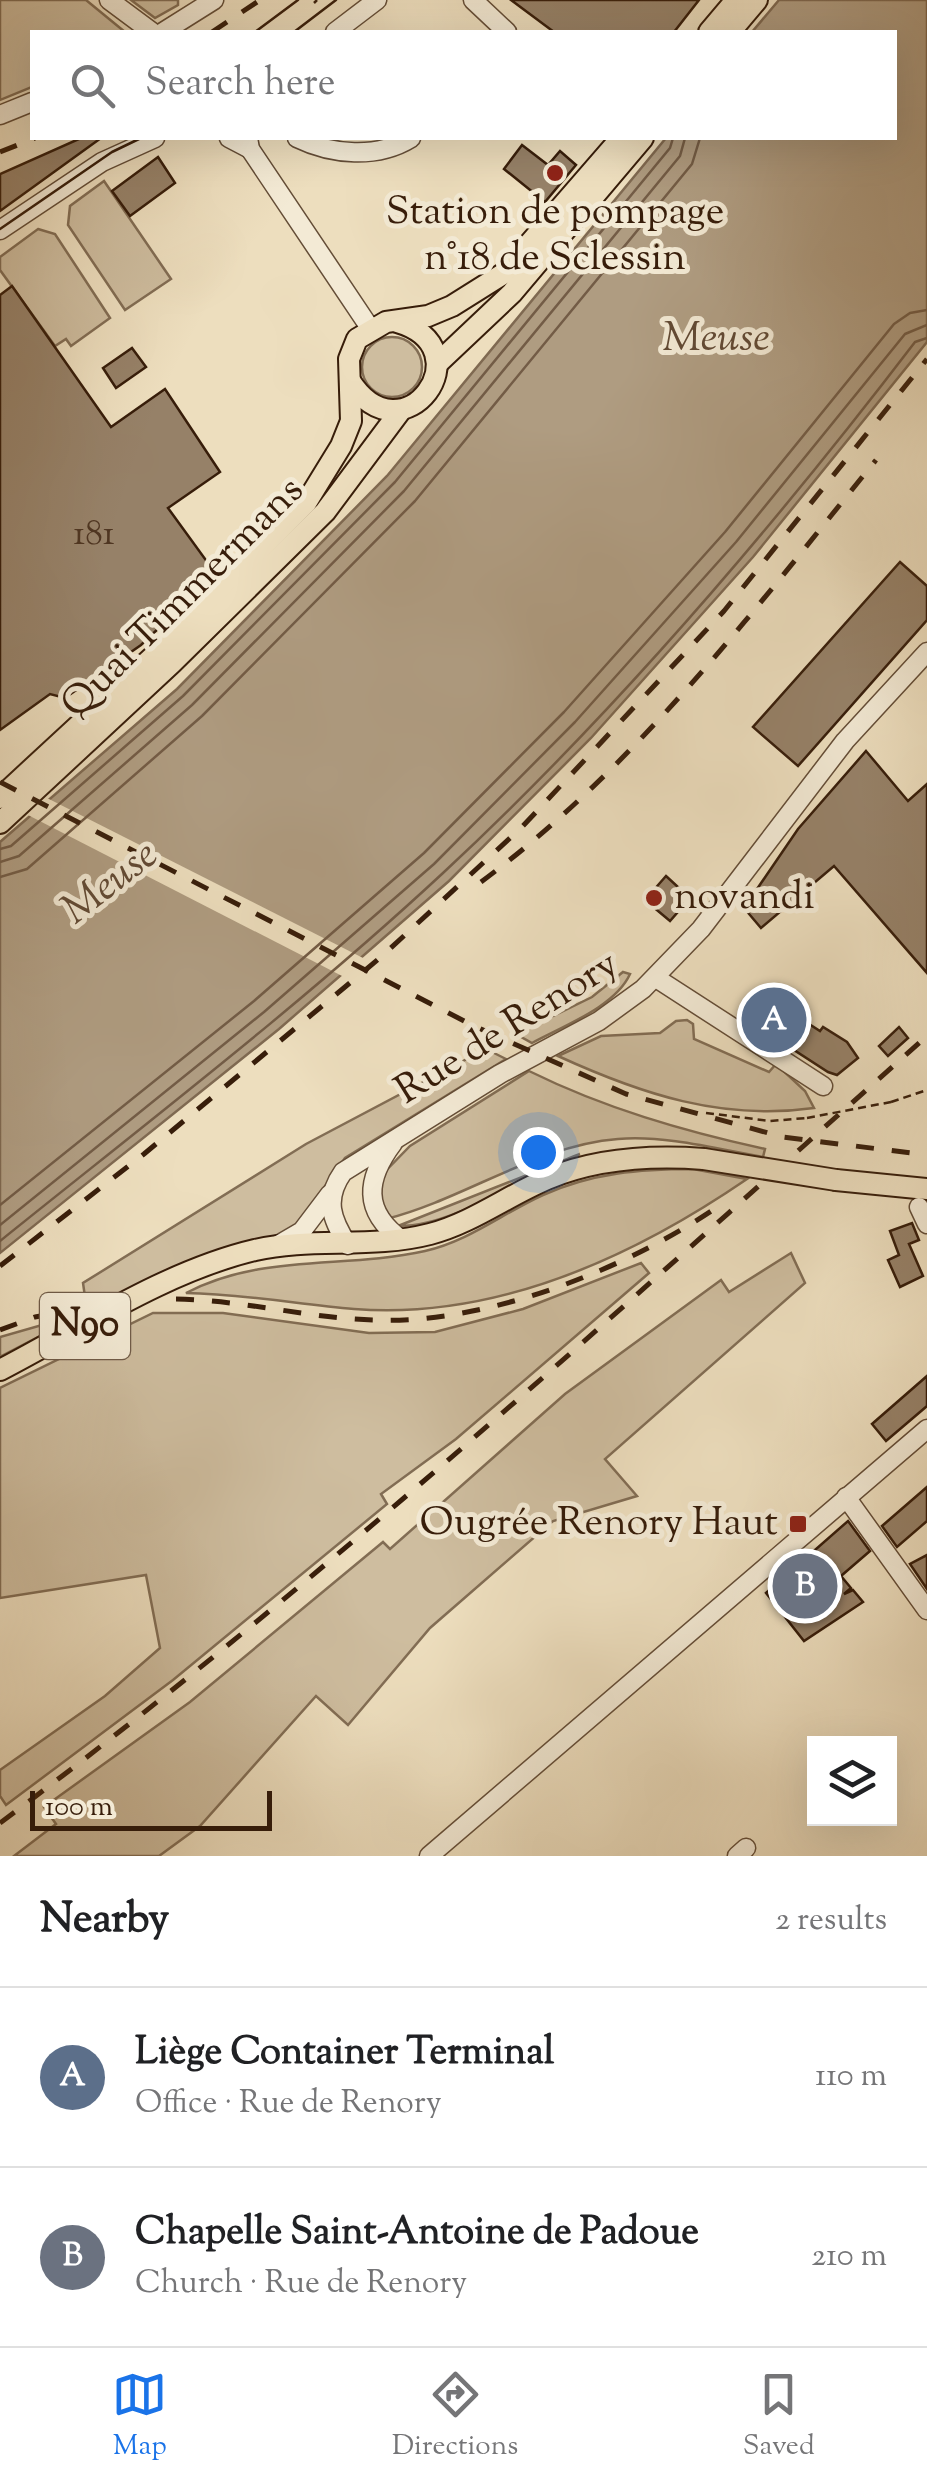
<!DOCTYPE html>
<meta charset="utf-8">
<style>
:root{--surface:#fff;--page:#f6f6f6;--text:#202124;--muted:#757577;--line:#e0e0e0;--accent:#1a73e8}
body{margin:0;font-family:"Sorts Mill Goudy",serif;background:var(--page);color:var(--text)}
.controls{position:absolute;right:30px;bottom:30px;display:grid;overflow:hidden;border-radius:0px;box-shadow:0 10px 40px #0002}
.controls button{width:90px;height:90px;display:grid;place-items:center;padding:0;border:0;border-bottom:2px solid var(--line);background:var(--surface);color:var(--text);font:50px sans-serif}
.scale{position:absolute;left:30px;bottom:25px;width:242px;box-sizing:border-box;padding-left:10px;border:5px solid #371d0a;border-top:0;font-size:28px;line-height:35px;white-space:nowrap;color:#371d0a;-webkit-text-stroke:8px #f3ead5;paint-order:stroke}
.you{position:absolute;left:538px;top:1152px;width:35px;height:35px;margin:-25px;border:8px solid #fff;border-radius:50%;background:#1a73e8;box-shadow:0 0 0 15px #1a73e833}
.badge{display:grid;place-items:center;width:65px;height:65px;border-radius:50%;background:var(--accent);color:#fff;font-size:32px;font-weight:700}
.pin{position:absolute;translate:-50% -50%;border:5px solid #fff;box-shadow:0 2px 10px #0006}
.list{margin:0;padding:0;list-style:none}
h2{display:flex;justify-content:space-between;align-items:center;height:130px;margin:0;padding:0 40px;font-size:42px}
h2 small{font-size:32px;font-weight:400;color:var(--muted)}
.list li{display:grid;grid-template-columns:65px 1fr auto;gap:30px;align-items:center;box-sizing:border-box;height:180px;padding:0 40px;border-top:2px solid var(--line)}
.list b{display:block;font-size:38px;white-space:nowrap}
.list p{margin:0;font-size:32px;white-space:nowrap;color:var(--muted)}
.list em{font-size:32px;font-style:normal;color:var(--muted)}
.icon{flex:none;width:55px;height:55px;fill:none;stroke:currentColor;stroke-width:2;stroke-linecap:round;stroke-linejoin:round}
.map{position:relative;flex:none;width:927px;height:1856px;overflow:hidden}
.search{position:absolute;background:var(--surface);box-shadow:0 10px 40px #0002;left:30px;right:30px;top:30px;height:110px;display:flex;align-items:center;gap:25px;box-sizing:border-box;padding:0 35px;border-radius:0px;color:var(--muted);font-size:38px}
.sheet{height:490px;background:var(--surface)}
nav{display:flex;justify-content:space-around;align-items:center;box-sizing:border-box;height:140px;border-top:2px solid var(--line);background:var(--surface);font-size:28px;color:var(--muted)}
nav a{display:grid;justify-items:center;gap:5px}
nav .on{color:var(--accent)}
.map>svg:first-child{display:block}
.green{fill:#cebd9f;stroke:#826d54;stroke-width:2.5}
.water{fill:#af9c81;stroke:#7f6951;stroke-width:2.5}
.pier{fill:#eddebe}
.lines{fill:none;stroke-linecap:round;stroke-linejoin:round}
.shore{stroke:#735c46;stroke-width:2.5}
.building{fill:#968168;stroke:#371d0a;stroke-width:2.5}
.minor-casing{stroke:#644d37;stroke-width:21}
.major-casing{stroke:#371d0a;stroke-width:24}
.path{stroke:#371d0a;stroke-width:2.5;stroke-dasharray:8 5;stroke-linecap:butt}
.minor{stroke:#f3ead5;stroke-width:18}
.major{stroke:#eddebe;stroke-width:20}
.tram{stroke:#371d0a;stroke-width:2.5}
.rail{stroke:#371d0a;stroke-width:5;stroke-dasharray:18 18;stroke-linecap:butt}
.major-bridge-casing{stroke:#371d0a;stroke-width:24;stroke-linecap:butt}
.path-bridge{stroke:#371d0a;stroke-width:2.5;stroke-dasharray:8 5;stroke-linecap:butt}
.major-bridge{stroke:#eddebe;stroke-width:20}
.poi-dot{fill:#8f2418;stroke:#f3ead5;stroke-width:4}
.labels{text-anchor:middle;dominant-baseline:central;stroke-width:10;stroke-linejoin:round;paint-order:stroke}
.number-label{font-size:35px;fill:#4f3622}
.shield{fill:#f3ead5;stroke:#6f5a47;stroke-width:2.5}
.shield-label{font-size:38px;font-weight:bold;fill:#371d0a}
.poi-label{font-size:40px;fill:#371d0a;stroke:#f3ead5}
.street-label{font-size:40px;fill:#371d0a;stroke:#f3ead5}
.water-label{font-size:42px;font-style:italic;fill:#614934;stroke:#f3ead5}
</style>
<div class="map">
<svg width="927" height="1856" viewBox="0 0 927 1856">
<rect width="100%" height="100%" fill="#eddebe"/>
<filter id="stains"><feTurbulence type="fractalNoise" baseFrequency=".002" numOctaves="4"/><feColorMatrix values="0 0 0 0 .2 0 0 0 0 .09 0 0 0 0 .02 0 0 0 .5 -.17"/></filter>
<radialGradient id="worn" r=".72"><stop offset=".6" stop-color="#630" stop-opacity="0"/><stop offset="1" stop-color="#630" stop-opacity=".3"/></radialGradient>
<g class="green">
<polygon points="0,0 86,0 125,32 32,32 32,87 0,100"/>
<polygon points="131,0 178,0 178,5 155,18"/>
<polygon points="104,181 171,279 125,310 68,225 70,206"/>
<polygon points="38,229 55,234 110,318 71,346 66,339 55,346 0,270 0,257"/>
<circle cx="392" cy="367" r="30"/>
<path d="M623 972 630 974C615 1007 563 1026 532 1043L516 1034 592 997Z"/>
<path d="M687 1020 693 1024 694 1039 769 1072 776 1064 805 1091 814 1108C722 1121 641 1094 558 1056L601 1036 660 1033 676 1021Z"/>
<polygon points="486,1049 506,1059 345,1158 302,1220 283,1234 224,1248 122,1295 85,1297 83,1283 306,1144"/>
<path d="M529 1071C604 1108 683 1131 765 1149L763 1157C718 1149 665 1135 618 1139 537 1145 465 1199 386 1219L373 1184 410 1146Z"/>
<path d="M580 1154C523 1174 457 1227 398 1226Z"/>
<path d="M693 1169 747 1179C633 1257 495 1320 354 1309 297 1304 243 1294 186 1293 262 1253 344 1269 425 1251 469 1241 503 1213 543 1195 592 1173 640 1169 693 1169Z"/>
<polygon points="791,1253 805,1283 605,1459 637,1496 553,1521 430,1628 348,1725 316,1696 200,1826 159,1856 14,1856 56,1824 44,1807 190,1702 383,1542 390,1549 565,1394 721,1280 729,1292"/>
<polygon points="641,1263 649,1273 456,1439 381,1494 387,1504 173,1680 6,1805 0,1796 0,1770 105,1696 160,1648 146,1575 0,1598 0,1388 153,1313 223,1313 369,1333 435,1332 523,1309"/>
<polygon points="84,1313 0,1357 0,1337"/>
</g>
<polygon class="water" points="779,0 927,0 927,342 753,557 591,738 449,881 279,1029 0,1253 0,842 177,689 387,476 666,138 894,138 894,32 752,32"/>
<polygon class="pier" points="45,797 365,959 344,977 26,814"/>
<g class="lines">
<g class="shore">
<polyline points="0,849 11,846 183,696 395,482 670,148 673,138"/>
<polyline points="0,862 19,856 192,705 404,491 680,156 685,138"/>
<polyline points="0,877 27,869 202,716 415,501 692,164 700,138"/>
<polyline points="0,1205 254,1001 424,853 564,712 725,532 894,324 910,313 927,310"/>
<polyline points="0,1225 264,1012 434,864 575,722 736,542 905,334 927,325"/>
<path d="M0 1241C149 1121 302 1004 443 873 615 713 772 529 915 342L927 338"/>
</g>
</g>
<g class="building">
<polygon points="511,0 699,0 674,32 554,32"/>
<polygon points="81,138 101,138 0,211 0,174"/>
<polygon points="522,145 548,165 560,151 576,165 545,202 504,169"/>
<polygon points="158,157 175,183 130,216 112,191"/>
<polygon points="12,286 111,427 165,389 220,472 168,508 216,574 141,645 65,698 50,694 0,730 0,295"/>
<polygon points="132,348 146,367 116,388 103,368"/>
<polygon points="900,562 927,586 927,620 798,766 753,727"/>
<polygon points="866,751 908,801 927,784 927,973 834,866 761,928 744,908 798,829"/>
<polygon points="666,876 690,898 670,921 645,900"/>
<polygon points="767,997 820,1031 823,1027 847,1042 858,1058 837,1075 828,1072 751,1022"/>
<polygon points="899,1027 908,1038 888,1056 879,1046"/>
<polygon points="912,1223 919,1240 909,1244 923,1276 900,1287 888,1260 899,1255 890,1231"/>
<polygon points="927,1376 927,1406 886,1441 872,1424"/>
<polygon points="927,1487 927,1521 897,1547 882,1526"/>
<polygon points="848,1521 870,1551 841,1576 851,1588 844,1594 853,1590 863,1602 804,1641 766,1593"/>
<polygon points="927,1555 927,1589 910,1564"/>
</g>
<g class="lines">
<defs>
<g id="minor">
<polyline points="109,0 152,32"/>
<polyline points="473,0 507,32"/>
<polyline points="163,32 214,0"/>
<polyline points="335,32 377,0"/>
<polyline points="0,115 32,102"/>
<polyline points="229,138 250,149"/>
<polyline points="248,138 250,149 370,328"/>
<path d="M297 138C332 155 377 159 411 138"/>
<polyline points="0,230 102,162 155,138"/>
<polyline points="656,978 823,1086"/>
<path d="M393 1143C366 1179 362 1211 402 1240"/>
<polyline points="919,1207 927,1224"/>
<polyline points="278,1245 302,1231 330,1194"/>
<path d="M348 1245C331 1219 324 1199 343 1172L500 1074 599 1021 643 989 701 929 845 741 927 652"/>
<polyline points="846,1497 927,1610"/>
<polyline points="429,1856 927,1429"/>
<polyline points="737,1856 746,1848"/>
</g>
<g id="major">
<polyline points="709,32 736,0"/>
<polyline points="730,32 757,0"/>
<polyline points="438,363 512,293 643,138"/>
<path d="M350 381C403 463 487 348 397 322"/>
<polyline points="0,798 159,651 306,503 341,446 351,421 349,359 357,339 386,322 428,316 452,306 503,274 621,138"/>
<polyline points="0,823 172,663 325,512 401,410"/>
<polyline points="836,1180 927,1189"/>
<path d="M0 1370C81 1328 166 1271 255 1250 311 1237 372 1249 430 1234 472 1223 507 1196 547 1179 597 1158 651 1155 704 1159"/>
</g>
</defs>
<use href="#minor" class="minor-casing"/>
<use href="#major" class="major-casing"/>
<g class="path">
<polyline points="314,3 317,0"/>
<polyline points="891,1102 927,1090"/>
<polyline points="706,1113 770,1121 807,1118"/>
</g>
<use href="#minor" class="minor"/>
<use href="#major" class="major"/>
<g class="tram">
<polyline points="255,32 298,0"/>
<polyline points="294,32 336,0"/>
<polyline points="0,229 112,152 141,138"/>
</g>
<g class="rail">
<polyline points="212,32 260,0"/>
<polyline points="0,152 35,138"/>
<polyline points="0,782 472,1025 626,1094 783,1137 927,1155"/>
<path d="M481 882C636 767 755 609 876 460"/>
<polyline points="0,1266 144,1154 381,957 522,827 724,611 927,359"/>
<path d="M176 1299C243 1300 307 1318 373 1320 487 1325 630 1268 723 1203"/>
<polyline points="0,1330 35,1317 94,1306"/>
<path d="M0 1823C326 1580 624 1305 927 1036"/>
</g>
<defs>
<polyline id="major-bridge" points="704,1159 836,1180"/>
</defs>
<use href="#major-bridge" class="major-bridge-casing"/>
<polyline class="path-bridge" points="807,1118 891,1102"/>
<use href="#major-bridge" class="major-bridge"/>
</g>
<g class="poi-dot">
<circle cx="555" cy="173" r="10"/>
<circle cx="654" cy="898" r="10"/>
<rect x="788" y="1514" width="20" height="20" rx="5"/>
</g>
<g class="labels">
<g class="number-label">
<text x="94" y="535">181</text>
</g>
<rect class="shield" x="40" y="1293" width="90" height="66" rx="8"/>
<g class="shield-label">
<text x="85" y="1326">N90</text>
</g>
<g class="poi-label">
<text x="555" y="213">Station de pompage<tspan x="555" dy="46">n°18 de Sclessin</tspan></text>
<text x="674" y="898" text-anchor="start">novandi</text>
<text x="778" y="1524" text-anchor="end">Ougrée Renory Haut</text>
</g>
<g class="street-label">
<text transform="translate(184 599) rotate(-45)">Quai Timmermans</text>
<text transform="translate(508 1029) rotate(-32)">Rue de Renory</text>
</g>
<g class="water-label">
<text x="716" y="340">Meuse</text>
<text transform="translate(111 884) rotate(-38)">Meuse</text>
</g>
</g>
<rect width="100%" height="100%" filter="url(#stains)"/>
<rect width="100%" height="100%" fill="url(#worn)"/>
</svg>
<div class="controls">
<button><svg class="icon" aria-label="layers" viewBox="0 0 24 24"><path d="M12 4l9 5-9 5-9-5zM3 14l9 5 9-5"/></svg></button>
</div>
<div class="scale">100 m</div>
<div class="you"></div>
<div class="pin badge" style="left:774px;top:1020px;background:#5c6f8a">A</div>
<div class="pin badge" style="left:805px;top:1586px;background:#6b7280">B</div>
<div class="search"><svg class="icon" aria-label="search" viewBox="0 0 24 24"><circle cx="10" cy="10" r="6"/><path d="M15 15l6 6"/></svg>Search here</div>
</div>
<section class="sheet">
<h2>Nearby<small>2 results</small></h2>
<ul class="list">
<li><span class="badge" style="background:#5c6f8a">A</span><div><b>Liège Container Terminal</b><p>Office · Rue de Renory</p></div><em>110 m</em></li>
<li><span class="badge" style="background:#6b7280">B</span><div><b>Chapelle Saint-Antoine de Padoue</b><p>Church · Rue de Renory</p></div><em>210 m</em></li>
</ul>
</section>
<nav>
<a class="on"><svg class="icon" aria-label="map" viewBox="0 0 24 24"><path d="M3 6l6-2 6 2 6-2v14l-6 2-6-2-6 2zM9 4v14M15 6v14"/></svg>Map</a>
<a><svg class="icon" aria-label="directions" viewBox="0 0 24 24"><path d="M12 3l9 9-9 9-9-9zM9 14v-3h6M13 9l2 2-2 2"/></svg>Directions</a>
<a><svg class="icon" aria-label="saved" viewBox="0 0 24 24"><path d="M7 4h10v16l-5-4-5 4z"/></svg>Saved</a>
</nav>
